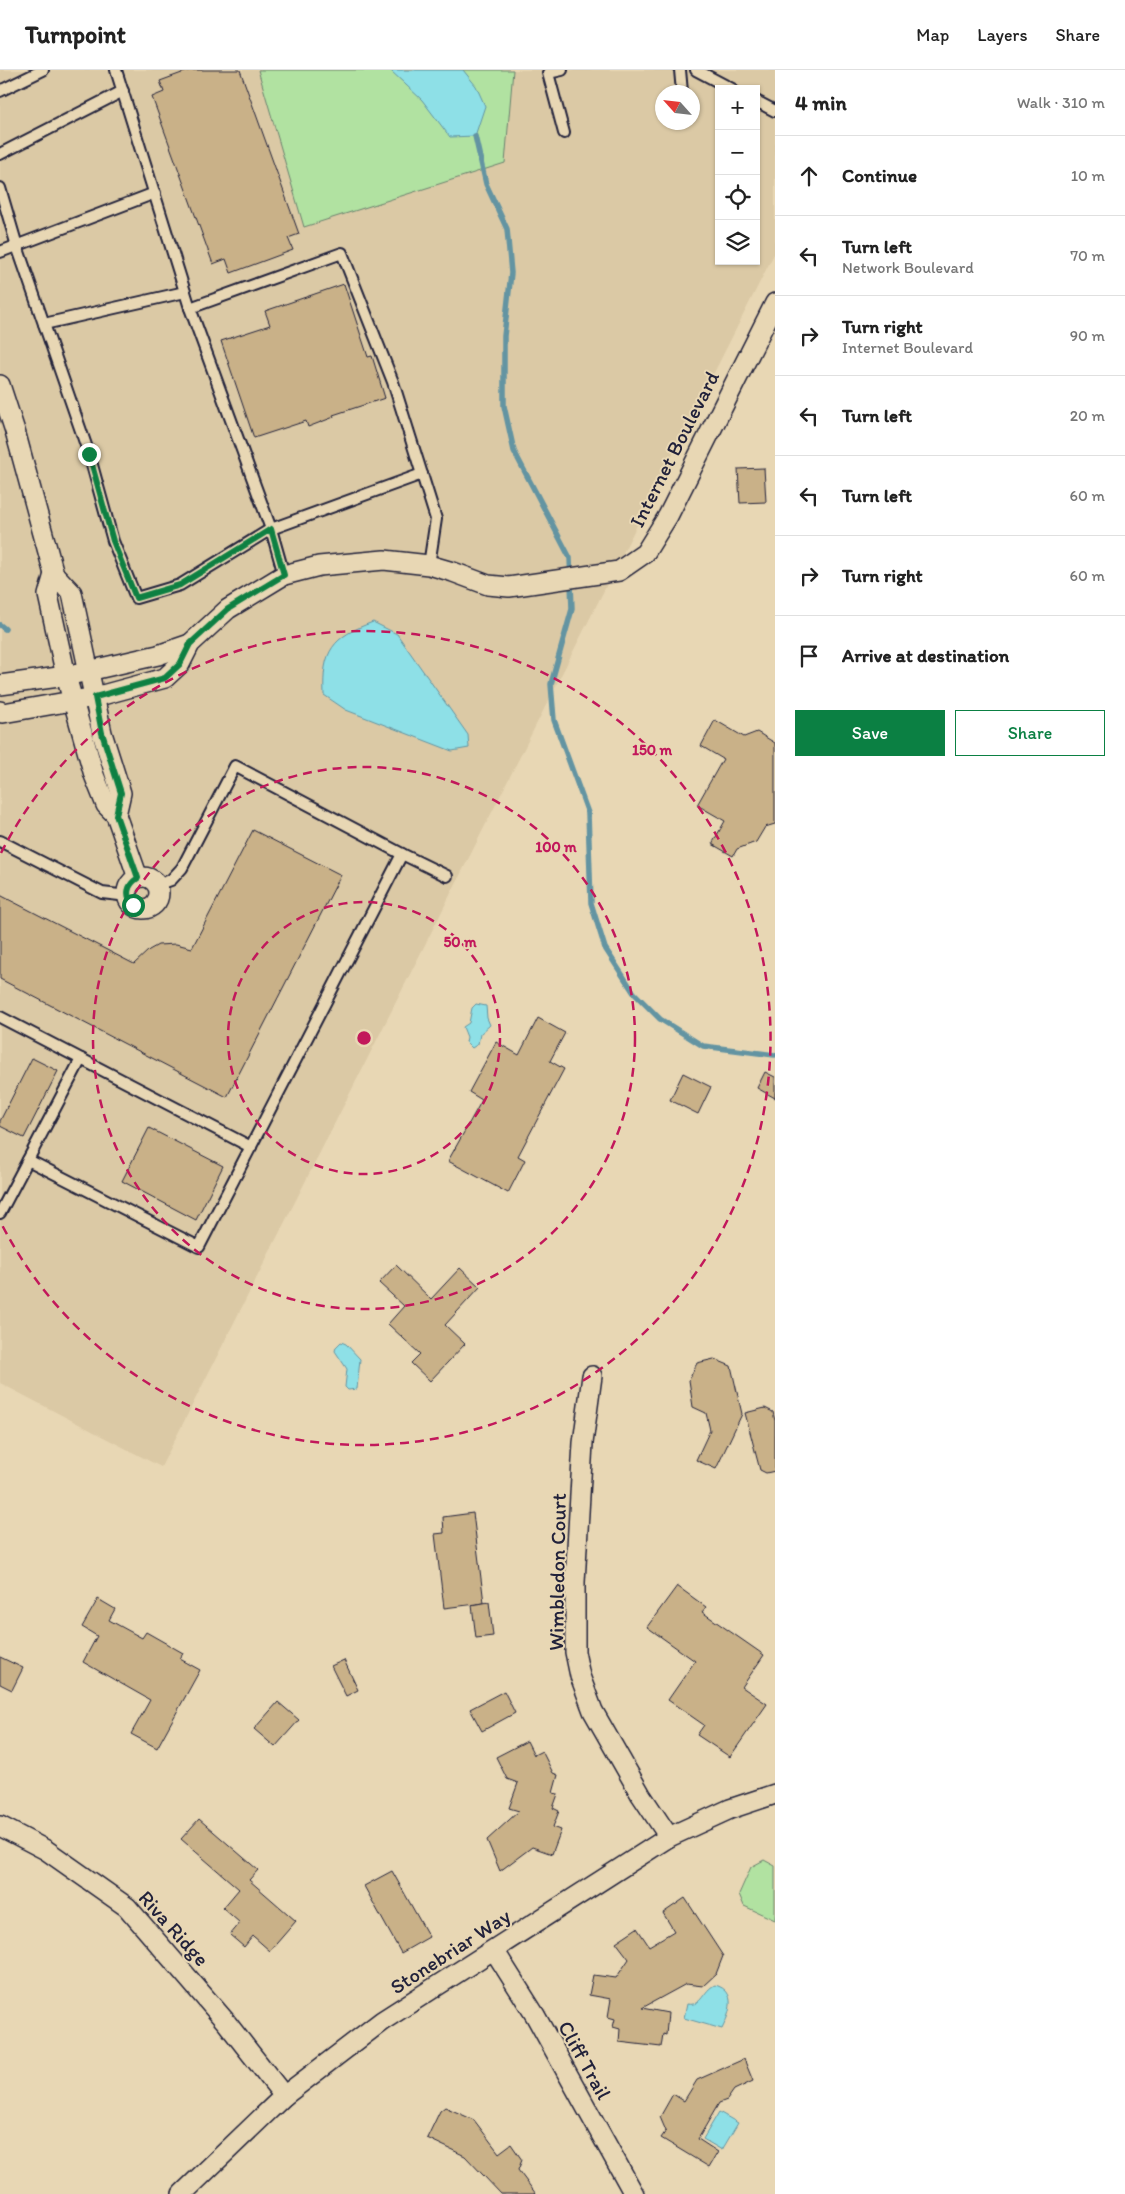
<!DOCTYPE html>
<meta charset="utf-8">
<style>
:root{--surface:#fff;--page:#f6f6f6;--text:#222;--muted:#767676;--line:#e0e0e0;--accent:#0b8043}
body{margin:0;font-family:Itim,sans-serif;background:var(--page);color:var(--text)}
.controls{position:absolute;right:15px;top:15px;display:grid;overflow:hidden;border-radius:0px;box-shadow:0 1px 4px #0004}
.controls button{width:45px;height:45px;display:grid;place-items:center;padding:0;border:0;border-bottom:1px solid var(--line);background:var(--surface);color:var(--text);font:25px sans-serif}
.compass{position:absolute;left:655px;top:15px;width:45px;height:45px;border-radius:50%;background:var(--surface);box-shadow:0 1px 4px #0004;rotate:297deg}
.stop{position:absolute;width:15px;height:15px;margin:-11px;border:4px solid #0b8043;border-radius:50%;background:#fff}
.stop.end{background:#0b8043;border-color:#fff;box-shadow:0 1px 5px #0008}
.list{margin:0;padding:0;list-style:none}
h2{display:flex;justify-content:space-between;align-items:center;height:65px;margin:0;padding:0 20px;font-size:21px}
h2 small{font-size:16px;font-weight:400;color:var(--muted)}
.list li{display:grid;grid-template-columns:32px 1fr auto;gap:15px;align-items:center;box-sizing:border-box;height:80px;padding:0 20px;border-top:1px solid var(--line)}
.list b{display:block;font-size:19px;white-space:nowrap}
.list p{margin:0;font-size:16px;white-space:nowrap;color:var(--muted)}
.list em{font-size:16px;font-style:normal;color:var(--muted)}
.actions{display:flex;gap:10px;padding:15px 20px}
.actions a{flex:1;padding:11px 0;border:1px solid var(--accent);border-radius:0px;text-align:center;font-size:18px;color:var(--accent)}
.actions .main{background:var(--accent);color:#fff}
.icon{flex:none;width:28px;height:28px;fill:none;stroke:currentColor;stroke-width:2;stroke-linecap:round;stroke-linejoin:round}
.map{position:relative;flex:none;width:775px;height:2124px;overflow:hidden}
header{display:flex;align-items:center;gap:30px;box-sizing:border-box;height:70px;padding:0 25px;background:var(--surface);border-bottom:1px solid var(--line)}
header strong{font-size:24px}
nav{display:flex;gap:28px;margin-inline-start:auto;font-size:18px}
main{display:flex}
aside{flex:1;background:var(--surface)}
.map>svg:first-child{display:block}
.built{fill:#dbc9a5;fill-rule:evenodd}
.green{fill:#b1e2a1;stroke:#6a826e}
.water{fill:#8ee0e7;stroke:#6394a2}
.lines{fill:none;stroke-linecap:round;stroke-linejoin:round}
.stream{stroke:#6394a2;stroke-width:5.5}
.building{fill:#c9b188;stroke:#22223b}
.service-casing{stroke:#22223b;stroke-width:14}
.minor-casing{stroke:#22223b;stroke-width:22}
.service{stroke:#e8d7b4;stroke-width:10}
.minor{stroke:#e8d7b4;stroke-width:19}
.route{stroke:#0b8043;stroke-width:6}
.ring{fill:none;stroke:#c2185b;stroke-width:2.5;stroke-dasharray:9 6}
.labels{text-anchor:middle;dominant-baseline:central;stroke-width:4;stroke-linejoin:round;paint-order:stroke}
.street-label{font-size:21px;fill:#22223b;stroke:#e8d7b4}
.centre{fill:#c2185b;stroke:#e8d7b4;stroke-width:2.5}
.ring-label{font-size:15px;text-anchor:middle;font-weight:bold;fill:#c2185b;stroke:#e8d7b4;stroke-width:4;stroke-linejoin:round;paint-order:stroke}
</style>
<header>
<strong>Turnpoint</strong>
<nav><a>Map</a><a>Layers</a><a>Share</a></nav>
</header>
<main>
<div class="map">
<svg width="775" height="2124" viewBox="0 0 775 2124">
<rect width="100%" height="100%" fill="#e8d7b4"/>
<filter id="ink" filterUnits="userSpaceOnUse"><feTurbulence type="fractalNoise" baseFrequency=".02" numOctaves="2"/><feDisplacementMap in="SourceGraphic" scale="10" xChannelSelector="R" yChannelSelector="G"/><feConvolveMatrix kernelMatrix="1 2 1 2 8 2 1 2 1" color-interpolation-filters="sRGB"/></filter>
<g filter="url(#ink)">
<path class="built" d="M0 0H775V182L161 1397 0 1313ZM719 19H756V191H719ZM662 22H692V52H662Z"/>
<g class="green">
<polygon points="258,0 513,0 505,93 304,157"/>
<polygon points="764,1790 775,1796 775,1850 744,1836 739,1824 751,1797"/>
</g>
<g class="water">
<polygon points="390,0 463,0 476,16 485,36 475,66 450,67 422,30"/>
<path d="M373 552 397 564 468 665 469 678 452 681 346 640 324 625C322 581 332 567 373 552Z"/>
<polygon points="476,934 486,936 487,948 490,955 480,964 478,974 472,978 466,972 467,967 463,957 469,953 472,938"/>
<polygon points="341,1272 346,1274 360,1289 357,1319 348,1320 345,1317 347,1299 335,1281 336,1277"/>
<path d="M715 1915C738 1921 730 1943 722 1959L684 1948 687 1934C702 1937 703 1920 715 1915Z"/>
<polygon points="719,2042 738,2053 722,2080 703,2069"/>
</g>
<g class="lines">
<g class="stream">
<polyline points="475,66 486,114 507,159 511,203 504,266 504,336 514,381 570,488 572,539 551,614 554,650 588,743 591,833 605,878 634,923 660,949 703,976 775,985"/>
<polyline points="0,555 5,559"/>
</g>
</g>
<g class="building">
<polygon points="190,0 240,0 299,164 288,168 293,180 231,203 226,189 213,194 152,27 164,22 160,11"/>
<polygon points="344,214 368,287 372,286 385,328 333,345 334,347 308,357 306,351 254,368 221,271 270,255 265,241"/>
<polygon points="764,398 766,432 740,433 738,399"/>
<polygon points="715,650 744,667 757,662 775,673 775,754 765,757 756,772 737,779 733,786 712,774 725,751 697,735 723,689 701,676"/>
<polygon points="253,760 341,805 227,1027 0,909 0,825 134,894 149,880 158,875 176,874 192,878"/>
<polygon points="538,948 565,963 550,991 564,999 518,1086 525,1090 508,1123 448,1091 482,1030 469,1022 496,972 519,985"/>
<polygon points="32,988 58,1001 24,1068 0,1056 0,1051"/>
<polygon points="765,1002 775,1007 775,1028 757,1018"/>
<polygon points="683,1003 711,1017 698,1044 670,1030"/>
<polygon points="149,1058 223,1096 196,1150 122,1111"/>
<polygon points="396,1195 431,1229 460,1198 480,1217 445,1255 465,1274 430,1311 411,1293 420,1284 388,1254 404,1236 379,1213"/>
<polygon points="714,1289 731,1296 742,1344 716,1399 696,1390 710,1360 706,1343 693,1337 689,1310 697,1293"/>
<polygon points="765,1338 773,1342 775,1351 775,1401 766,1403 760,1400 745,1343"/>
<polygon points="473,1443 484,1533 444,1538 435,1464 444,1463 443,1447"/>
<polygon points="677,1516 706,1537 702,1542 764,1585 742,1617 767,1634 730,1687 697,1665 704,1655 668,1630 695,1591 647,1557"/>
<polygon points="98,1529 115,1539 109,1550 142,1568 146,1562 183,1583 180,1589 200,1600 157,1678 131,1664 150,1630 83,1592 97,1566 82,1557"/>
<polygon points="489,1532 493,1566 476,1568 472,1535"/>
<polygon points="0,1587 23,1598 12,1620 0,1614"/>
<polygon points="344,1590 358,1620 346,1626 331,1596"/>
<polygon points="504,1621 515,1643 482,1661 470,1639"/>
<polygon points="278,1632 299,1650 275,1677 254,1659"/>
<polygon points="527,1671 534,1685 542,1681 553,1703 558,1705 553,1723 558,1724 553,1738 559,1741 553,1757 561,1760 552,1784 532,1777 500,1801 487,1770 519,1741 509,1738 518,1713 507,1709 496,1687"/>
<polygon points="199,1749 258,1800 249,1810 296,1851 270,1881 253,1866 244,1877 230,1865 240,1853 223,1838 239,1819 181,1769"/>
<polygon points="392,1801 429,1867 401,1883 364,1816"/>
<polygon points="685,1828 723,1886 716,1904 703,1916 686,1914 642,1938 668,1943 666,1965 663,1964 661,1977 619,1972 620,1959 613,1957 615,1949 608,1947 611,1929 589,1925 593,1905 616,1908 629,1889 616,1872 637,1858 649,1876 674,1861 663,1843"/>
<polygon points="744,1989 753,2011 734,2020 727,2030 719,2033 698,2069 718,2082 709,2097 661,2068 666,2061 660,2047 673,2024 684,2031 697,2010"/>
<polygon points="445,2037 474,2050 499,2083 511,2074 522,2090 518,2100 536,2124 501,2124 465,2086 427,2068 440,2041"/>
</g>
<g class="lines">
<defs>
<g id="service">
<polyline points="116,0 190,238 271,459 284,505"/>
<polyline points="562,0 548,3 564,63"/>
<polyline points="680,0 682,22"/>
<polyline points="696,0 732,19"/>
<polyline points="0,21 43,0"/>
<polyline points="756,31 775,41"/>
<polyline points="0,84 123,21"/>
<polyline points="0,118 17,176 89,384 113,471 136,528 180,515 271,459 422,404"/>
<polyline points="0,182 155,123"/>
<polyline points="190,238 342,183 393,312 436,449 429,495"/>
<polyline points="44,254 185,222"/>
<polyline points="0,771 102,823 128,826"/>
<polyline points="402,784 447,806"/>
<polyline points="0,947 251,1077"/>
<polyline points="28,1090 199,1177 402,784 235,696 182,798 171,810 157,815"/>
<polyline points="0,1143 81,989"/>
</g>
<g id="minor">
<polyline points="0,315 15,361 54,504 72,523 102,663 121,723 116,745"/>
<polyline points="54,504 48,525 66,606 94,705 106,735 116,745 138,808"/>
<polyline points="0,615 66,606 158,585 190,574"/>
<polyline points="0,641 3,643 95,627 165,608 180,594 190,574 228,539 284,505 319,496 384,490 429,495 453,502 488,515 509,517 619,501 645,483 668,446 775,233"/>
<circle cx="143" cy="823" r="16"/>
<polyline points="592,1306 583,1373 575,1512 575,1582 580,1606 593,1641 641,1725 669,1767"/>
<polyline points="0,1756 46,1780 127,1837 226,1952 284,2026"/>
<polyline points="494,1880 535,1945 634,2124"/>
<polyline points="182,2124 284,2026 382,1951 669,1767 730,1739 775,1724"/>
</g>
</defs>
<use href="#service" class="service-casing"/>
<use href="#minor" class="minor-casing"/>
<use href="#service" class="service"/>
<use href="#minor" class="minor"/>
</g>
</g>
<g class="lines" filter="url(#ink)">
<path class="route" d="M89 384 113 471 136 528 180 515 271 459 284 505 228 539 190 574 180 594 165 608 95 627 102 663 121 723 116 745 138 808C127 815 125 825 133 835"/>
</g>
<g class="ring">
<circle cx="364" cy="968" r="136"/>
<circle cx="364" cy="968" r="271"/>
<path d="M1 783A407 407 0 1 1 1 1153"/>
</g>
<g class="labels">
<g class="street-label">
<text transform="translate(674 379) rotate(-63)">Internet Boulevard</text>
<text transform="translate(557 1502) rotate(-89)">Wimbledon Court</text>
<text transform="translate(174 1858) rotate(48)">Riva Ridge</text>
<text transform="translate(450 1881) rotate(-33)">Stonebriar Way</text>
<text transform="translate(585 1990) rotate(61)">Cliff Trail</text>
</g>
</g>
<circle cx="364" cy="968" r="8" class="centre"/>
<g class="ring-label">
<text x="652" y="685">150 m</text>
<text x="556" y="782">100 m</text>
<text x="460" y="877">50 m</text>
</g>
</svg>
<div class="controls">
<button>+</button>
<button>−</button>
<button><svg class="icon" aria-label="locate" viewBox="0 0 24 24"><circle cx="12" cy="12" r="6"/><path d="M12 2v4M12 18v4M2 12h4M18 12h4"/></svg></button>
<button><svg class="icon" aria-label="layers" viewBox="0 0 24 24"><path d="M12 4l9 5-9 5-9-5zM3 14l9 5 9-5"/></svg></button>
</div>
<svg class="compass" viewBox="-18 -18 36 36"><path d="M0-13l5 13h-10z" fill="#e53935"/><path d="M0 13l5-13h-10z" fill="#767676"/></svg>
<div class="stop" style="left:133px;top:835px"></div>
<div class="stop end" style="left:89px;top:384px"></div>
</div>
<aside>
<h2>4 min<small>Walk · 310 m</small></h2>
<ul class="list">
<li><svg class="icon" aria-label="ahead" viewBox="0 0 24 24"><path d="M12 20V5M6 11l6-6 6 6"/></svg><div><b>Continue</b></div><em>10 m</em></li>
<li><svg class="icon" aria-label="left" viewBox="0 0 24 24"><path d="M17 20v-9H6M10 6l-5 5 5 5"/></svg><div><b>Turn left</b><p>Network Boulevard</p></div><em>70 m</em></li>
<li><svg class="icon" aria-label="right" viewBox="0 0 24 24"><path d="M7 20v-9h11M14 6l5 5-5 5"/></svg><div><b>Turn right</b><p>Internet Boulevard</p></div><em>90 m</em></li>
<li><svg class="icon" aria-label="left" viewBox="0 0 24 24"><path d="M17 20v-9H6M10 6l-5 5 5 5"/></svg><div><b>Turn left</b></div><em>20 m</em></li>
<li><svg class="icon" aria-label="left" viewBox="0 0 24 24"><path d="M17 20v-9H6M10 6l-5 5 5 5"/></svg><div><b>Turn left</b></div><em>60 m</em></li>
<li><svg class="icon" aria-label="right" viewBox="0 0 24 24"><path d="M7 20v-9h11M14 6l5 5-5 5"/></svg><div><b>Turn right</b></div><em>60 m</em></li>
<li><svg class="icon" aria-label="arrive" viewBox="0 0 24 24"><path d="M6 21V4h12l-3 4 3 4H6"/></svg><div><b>Arrive at destination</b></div></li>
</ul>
<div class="actions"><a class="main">Save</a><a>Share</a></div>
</aside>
</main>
